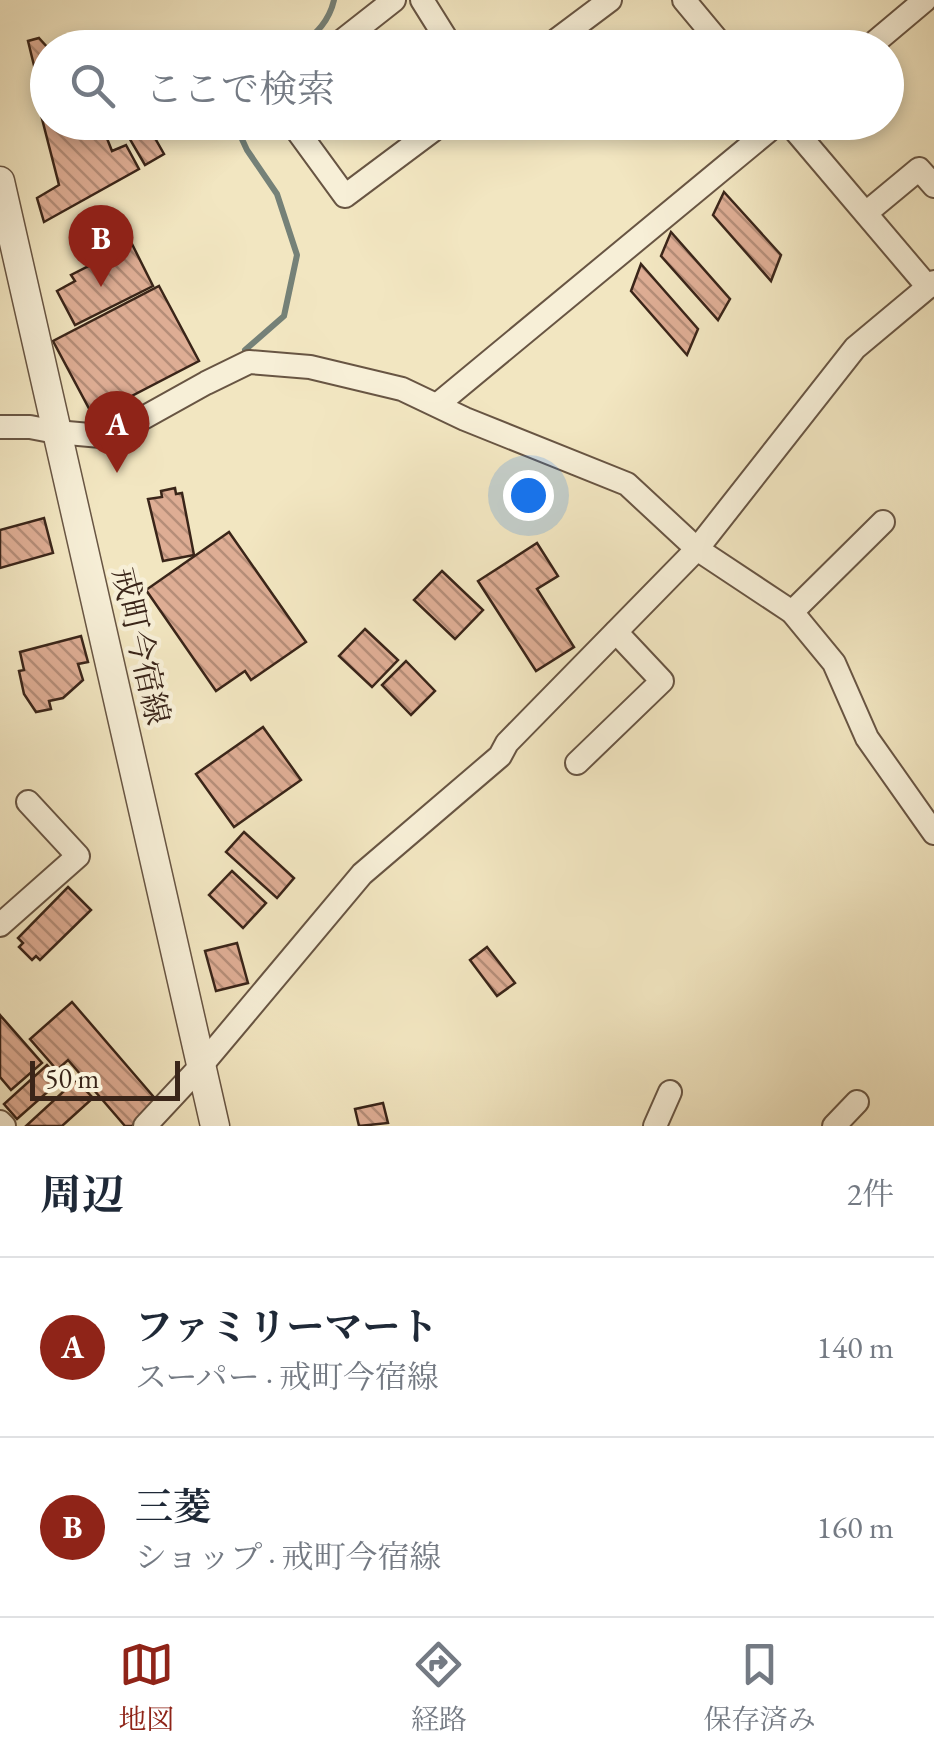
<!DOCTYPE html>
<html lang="ja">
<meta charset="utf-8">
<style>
:root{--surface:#fff;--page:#f6f6f7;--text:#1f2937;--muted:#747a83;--line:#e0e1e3;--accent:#8f2418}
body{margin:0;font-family:"EB Garamond","Noto Serif JP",serif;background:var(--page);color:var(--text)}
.scale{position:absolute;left:30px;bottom:25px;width:150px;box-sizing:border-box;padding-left:10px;border:5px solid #3a2519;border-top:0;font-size:28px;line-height:35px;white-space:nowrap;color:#3a2519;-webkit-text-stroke:8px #f7efd7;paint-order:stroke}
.you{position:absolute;left:528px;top:495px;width:35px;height:35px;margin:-25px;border:8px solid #fff;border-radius:50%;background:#1a73e8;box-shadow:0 0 0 15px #1a73e833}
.badge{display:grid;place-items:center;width:65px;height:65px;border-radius:50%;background:var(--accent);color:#fff;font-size:32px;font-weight:700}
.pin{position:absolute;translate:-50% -82px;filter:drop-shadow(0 2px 5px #0008)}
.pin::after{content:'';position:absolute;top:52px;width:35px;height:30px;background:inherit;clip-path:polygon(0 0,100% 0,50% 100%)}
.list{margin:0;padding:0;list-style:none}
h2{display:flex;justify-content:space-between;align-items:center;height:130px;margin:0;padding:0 40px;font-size:42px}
h2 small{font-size:32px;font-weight:400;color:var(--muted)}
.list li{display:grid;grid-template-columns:65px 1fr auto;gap:30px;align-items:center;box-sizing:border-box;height:180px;padding:0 40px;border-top:2px solid var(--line)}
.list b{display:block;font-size:38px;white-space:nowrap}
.list p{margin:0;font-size:32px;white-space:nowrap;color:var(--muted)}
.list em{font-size:32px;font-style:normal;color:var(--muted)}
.icon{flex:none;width:55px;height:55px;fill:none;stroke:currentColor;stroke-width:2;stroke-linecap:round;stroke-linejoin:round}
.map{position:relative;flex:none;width:934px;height:1126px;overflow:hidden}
.search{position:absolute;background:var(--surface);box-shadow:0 5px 15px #0003;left:30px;right:30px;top:30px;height:110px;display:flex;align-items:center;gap:25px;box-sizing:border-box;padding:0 35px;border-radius:55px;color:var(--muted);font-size:38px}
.sheet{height:490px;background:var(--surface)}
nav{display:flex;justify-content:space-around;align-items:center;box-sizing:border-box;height:140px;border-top:2px solid var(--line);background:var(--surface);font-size:28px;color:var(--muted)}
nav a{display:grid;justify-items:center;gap:5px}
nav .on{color:var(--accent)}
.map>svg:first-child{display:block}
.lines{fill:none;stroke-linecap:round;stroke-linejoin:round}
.stream{stroke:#758178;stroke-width:6}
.building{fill:url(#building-back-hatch);stroke:#3a2519;stroke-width:2.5}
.minor-casing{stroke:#685543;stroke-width:26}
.tertiary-casing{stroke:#685543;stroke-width:31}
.minor{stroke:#f7efd7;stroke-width:22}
.tertiary{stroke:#f7efd7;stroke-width:28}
.labels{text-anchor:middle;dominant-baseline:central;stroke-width:9;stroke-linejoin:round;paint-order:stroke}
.street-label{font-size:32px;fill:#3a2519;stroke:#f7efd7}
</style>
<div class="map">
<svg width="934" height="1126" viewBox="0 0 934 1126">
<defs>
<pattern id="building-back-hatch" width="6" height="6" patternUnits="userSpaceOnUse" patternTransform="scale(2.5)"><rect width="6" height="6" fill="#dead94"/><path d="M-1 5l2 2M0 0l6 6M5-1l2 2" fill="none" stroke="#b58d78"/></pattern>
</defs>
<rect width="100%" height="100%" fill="#f2e6c1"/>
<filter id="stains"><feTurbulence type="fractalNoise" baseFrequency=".002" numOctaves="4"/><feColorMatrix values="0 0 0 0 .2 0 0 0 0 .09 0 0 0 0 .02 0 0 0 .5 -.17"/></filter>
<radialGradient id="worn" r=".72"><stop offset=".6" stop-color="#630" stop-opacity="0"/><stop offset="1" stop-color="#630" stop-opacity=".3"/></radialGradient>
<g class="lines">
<g class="stream">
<path d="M299 48C316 33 329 22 334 0"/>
<polyline points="234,122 247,150 277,194 297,255 284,316 245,350"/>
</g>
</g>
<g class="building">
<polygon points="39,38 48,48 48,84 39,86 28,41"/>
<polygon points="48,109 48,122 127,122 104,131 112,151 126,145 139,169 44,222 37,198 59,185 40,111"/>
<polygon points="147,124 164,154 145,165 128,136"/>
<polygon points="724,192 781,255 771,281 713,215"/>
<polygon points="671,232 730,299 718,320 661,256"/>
<polygon points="132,244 153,286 75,325 57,291 75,281 71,275"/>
<polygon points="641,264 698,329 687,355 631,291"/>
<polygon points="159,286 199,361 93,416 53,341"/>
<polygon points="175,488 176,494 182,493 194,555 163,561 148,499 162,497 161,491"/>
<polygon points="44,518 53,553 0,568 0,530"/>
<polygon points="229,532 306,642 251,680 245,671 216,691 146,590"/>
<polygon points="537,543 558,576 537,589 574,647 536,671 478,581"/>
<polygon points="442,571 483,610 455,639 414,600"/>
<polygon points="365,629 398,660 372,687 339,656"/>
<polygon points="81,636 88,662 78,664 83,680 63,698 49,701 51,709 36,712 24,694 19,671 24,670 20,652"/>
<polygon points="406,661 435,691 411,715 382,685"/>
<polygon points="263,727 301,780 234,827 196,774"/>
<polygon points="244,832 294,878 277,898 226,852"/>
<polygon points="232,871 266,903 243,928 209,895"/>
<polygon points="68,887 91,910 40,960 36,956 32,960 19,947 23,943 18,938"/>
<polygon points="237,943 248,983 216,991 205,951"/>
<polygon points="487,947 515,983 497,996 470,960"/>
<polygon points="72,1002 159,1103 132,1126 125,1126 68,1060 57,1070 30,1039"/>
<polygon points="0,1015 42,1063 11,1090 0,1077"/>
<polygon points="47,1065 61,1080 17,1119 4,1104"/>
<polygon points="76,1080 93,1098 62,1126 26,1126"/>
<polygon points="383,1103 388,1123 359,1126 355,1109"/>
</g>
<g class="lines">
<defs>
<g id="minor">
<polyline points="422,0 452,48"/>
<polyline points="684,0 724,48"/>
<polyline points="333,48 394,0"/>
<polyline points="546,48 610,0"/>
<polyline points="868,48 925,0"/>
<polyline points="291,122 345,196 444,122"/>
<polyline points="788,122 928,287"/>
<polyline points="866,213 919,169 934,186"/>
<polyline points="437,405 779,122"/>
<polyline points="0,427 30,427 56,432 101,436 127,427 206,383 249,362 310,367 402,389 465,419 627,484 697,549 792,612 834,663 867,738 934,833"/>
<polyline points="792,612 883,522"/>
<polyline points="577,763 662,681 616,632"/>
<polyline points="0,925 78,856 28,802"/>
<polyline points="0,1122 4,1126"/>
<polyline points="145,1126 201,1066 362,874 500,756 507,743 697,549 855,348 934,282"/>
<polyline points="655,1126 670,1092"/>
<polyline points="834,1126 857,1102"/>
</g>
<polyline id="tertiary" points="0,181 215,1126"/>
</defs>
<use href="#minor" class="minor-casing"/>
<use href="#tertiary" class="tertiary-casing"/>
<use href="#minor" class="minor"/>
<use href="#tertiary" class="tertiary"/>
</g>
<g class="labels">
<g class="street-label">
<text transform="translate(141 646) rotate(77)">戒町今宿線</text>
</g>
</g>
<rect width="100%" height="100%" filter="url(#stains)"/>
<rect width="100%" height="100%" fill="url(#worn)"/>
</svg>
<div class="scale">50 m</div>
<div class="you"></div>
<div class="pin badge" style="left:117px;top:473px">A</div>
<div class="pin badge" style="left:101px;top:287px">B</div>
<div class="search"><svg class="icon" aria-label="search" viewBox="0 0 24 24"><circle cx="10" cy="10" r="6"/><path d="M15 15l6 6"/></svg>ここで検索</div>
</div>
<section class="sheet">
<h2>周辺<small>2件</small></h2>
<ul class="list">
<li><span class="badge">A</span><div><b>ファミリーマート</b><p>スーパー · 戒町今宿線</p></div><em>140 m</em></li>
<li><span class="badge">B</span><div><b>三菱</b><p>ショップ · 戒町今宿線</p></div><em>160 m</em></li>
</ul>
</section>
<nav>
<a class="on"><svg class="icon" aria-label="map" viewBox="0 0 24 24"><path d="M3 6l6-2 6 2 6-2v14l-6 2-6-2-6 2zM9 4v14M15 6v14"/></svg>地図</a>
<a><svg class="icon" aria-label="directions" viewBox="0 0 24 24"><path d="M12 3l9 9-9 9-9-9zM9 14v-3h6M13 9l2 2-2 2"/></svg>経路</a>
<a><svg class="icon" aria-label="saved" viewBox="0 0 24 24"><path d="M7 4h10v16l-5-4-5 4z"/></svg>保存済み</a>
</nav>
